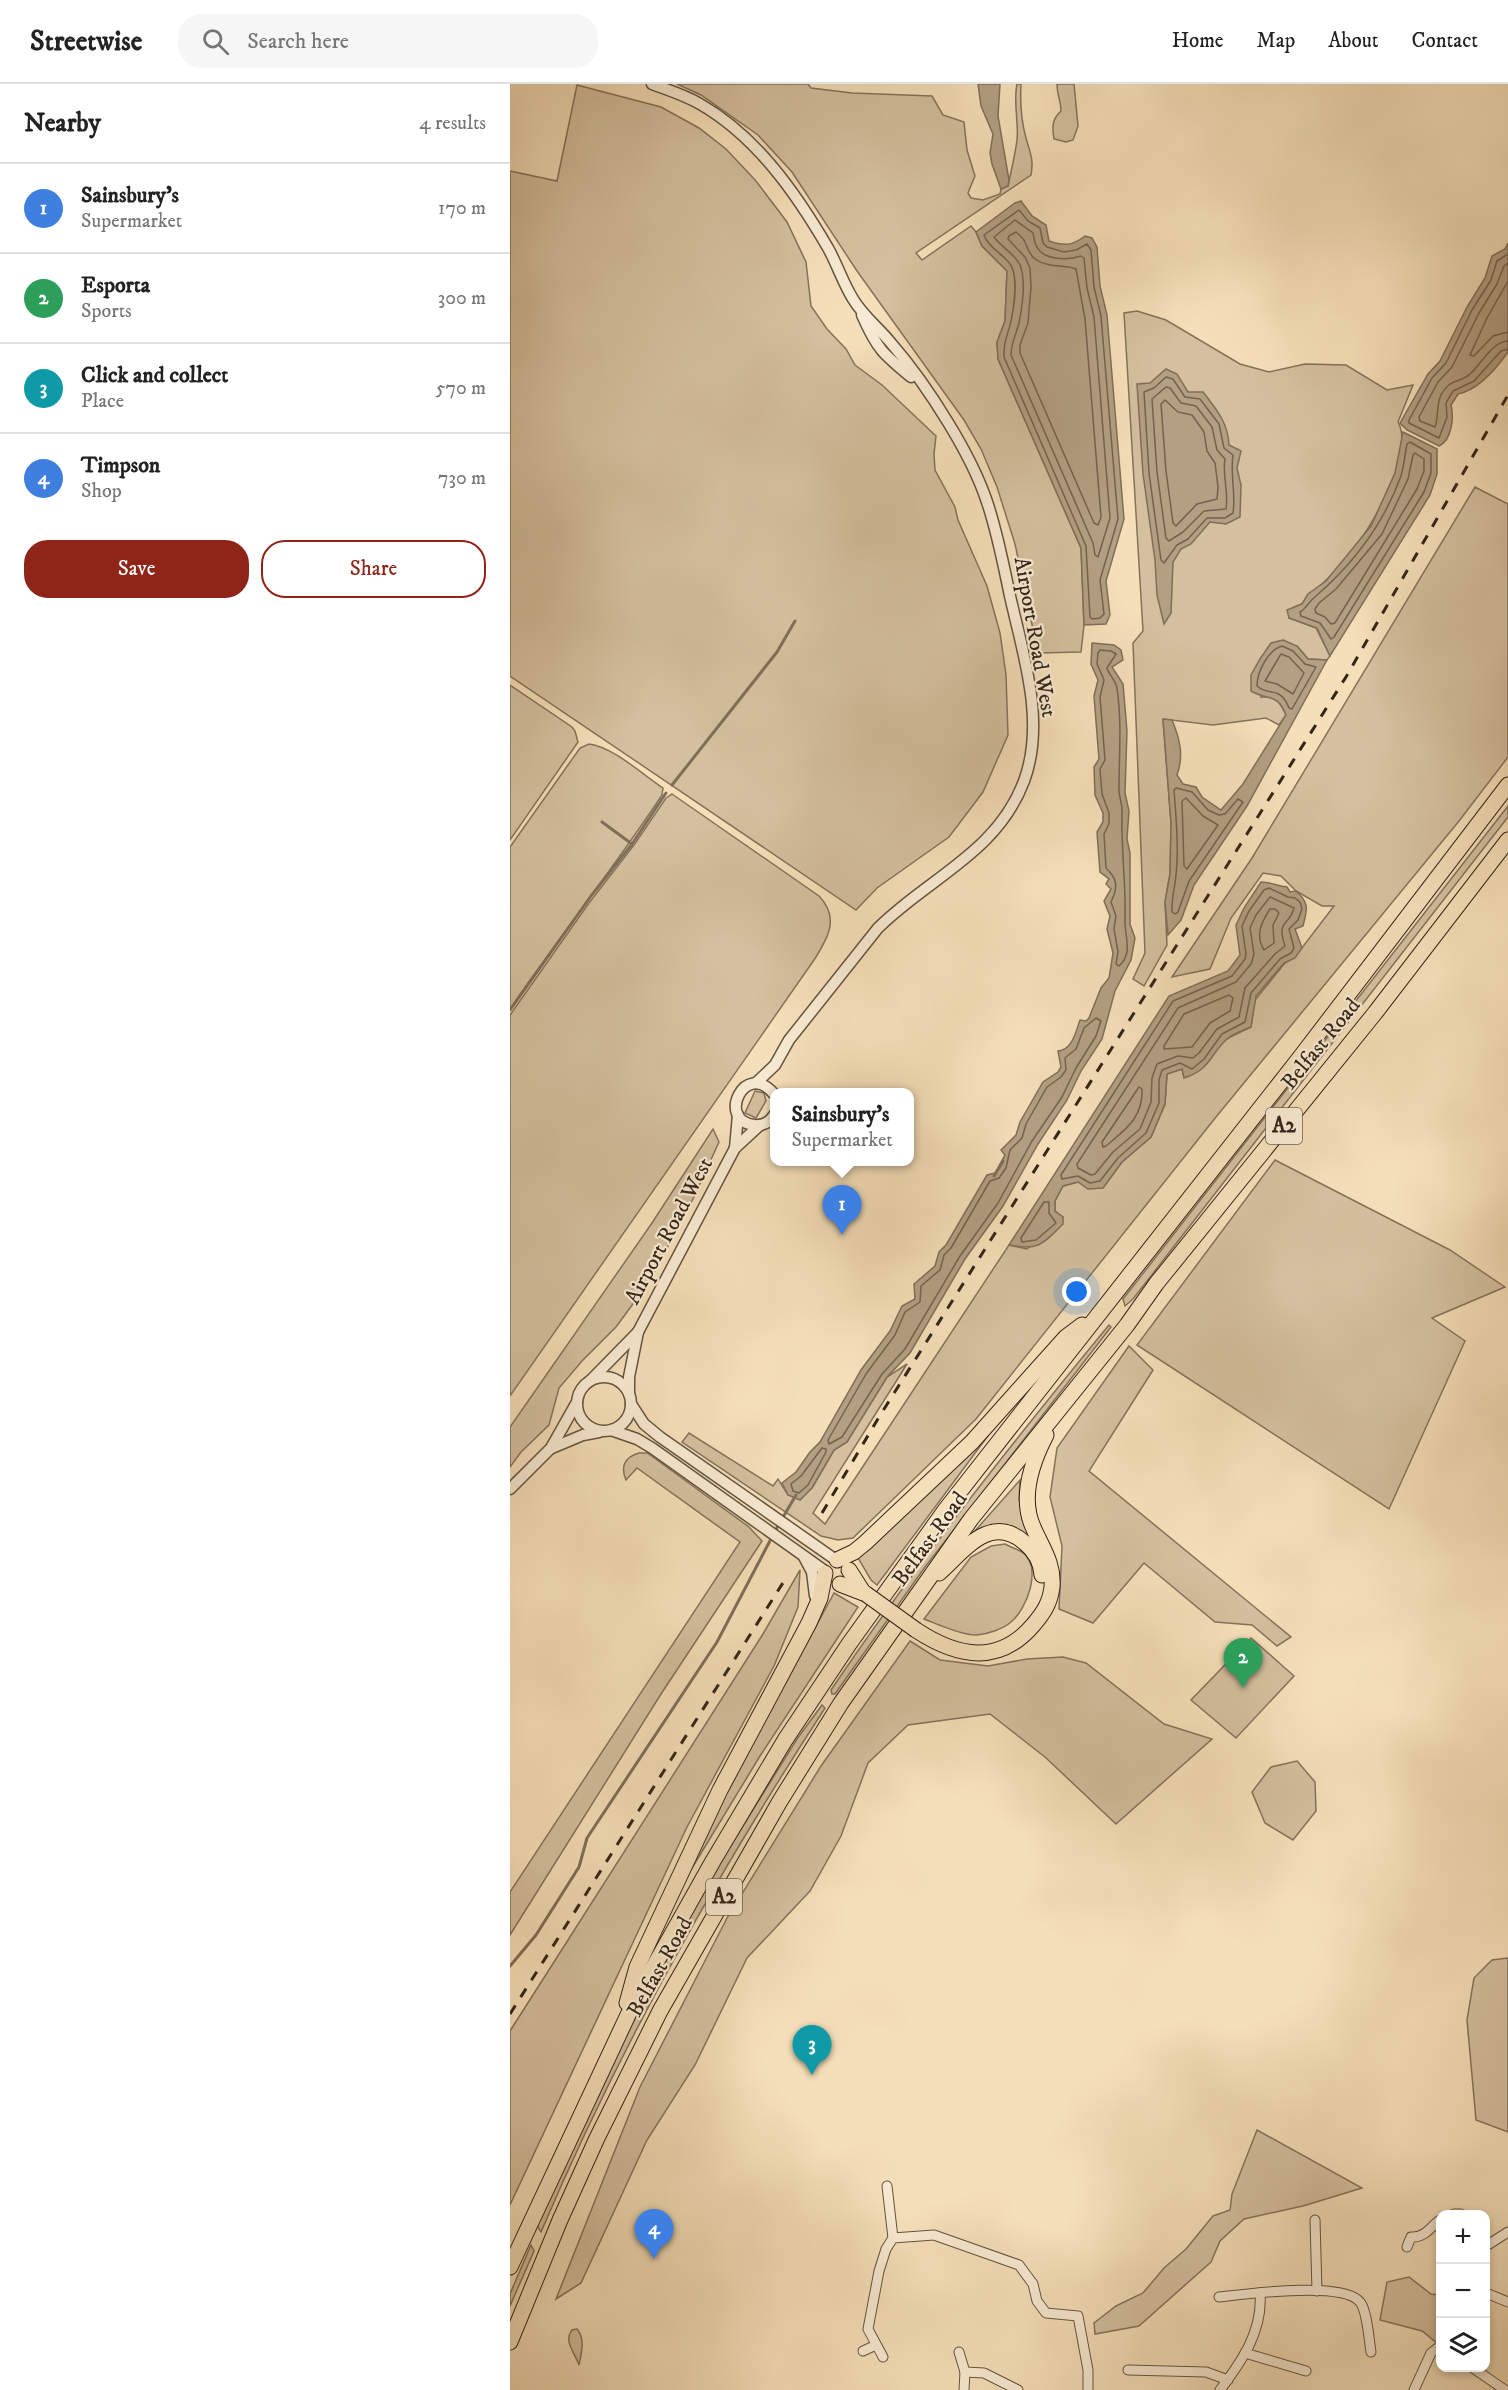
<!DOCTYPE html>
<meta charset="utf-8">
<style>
:root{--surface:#fff;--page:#f6f6f6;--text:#222;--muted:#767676;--line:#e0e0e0;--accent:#8f2418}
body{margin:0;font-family:"IM FELL DW Pica",serif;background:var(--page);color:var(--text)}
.controls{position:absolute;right:18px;bottom:18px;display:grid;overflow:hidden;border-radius:12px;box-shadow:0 3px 9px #0003}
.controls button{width:54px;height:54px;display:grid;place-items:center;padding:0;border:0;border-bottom:2px solid var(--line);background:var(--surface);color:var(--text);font:30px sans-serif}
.you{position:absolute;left:567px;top:1208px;width:21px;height:21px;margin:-15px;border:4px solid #fff;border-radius:50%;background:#1a73e8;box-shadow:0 0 0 9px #1a73e833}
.badge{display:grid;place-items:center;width:39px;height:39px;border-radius:50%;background:var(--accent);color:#fff;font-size:20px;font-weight:700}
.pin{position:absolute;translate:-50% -50px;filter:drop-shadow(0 2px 3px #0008)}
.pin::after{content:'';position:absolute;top:32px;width:21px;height:18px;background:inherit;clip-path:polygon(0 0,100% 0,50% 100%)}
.popup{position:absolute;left:260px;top:1004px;width:144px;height:78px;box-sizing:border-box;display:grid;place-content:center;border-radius:12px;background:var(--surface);filter:drop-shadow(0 2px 4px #0005);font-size:20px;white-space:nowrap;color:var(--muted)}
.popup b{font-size:22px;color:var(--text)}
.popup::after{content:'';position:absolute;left:50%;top:100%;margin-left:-12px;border:12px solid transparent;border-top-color:var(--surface)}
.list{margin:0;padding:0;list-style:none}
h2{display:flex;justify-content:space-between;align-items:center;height:78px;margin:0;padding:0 24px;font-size:26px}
h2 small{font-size:20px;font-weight:400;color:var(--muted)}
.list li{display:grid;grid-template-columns:39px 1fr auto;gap:18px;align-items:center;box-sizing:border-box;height:90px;padding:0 24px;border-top:2px solid var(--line)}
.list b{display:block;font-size:22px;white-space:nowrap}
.list p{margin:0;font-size:20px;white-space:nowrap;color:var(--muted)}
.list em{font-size:20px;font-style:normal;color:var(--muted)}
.actions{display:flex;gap:12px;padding:18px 24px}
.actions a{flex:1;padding:14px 0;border:2px solid var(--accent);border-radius:24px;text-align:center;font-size:21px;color:var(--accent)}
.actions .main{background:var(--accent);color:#fff}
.icon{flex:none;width:33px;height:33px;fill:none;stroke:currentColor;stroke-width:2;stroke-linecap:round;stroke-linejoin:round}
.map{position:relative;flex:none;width:998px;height:2306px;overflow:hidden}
header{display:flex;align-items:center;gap:36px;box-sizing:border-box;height:84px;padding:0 30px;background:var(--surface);border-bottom:2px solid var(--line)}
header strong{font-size:28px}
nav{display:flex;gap:33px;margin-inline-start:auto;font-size:21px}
.search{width:420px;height:54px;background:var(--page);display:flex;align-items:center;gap:15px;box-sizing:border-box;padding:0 21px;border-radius:24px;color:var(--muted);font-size:22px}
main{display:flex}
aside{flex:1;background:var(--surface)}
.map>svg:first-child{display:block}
.green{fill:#d4bf9e;stroke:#84725b;stroke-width:1.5}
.water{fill:#b39f82;stroke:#806e58;stroke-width:1.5}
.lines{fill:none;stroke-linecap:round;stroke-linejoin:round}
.shore{stroke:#74624d;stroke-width:1.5}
.stream{stroke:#806e58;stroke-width:3}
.minor-casing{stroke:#645340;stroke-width:11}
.tertiary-casing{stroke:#645340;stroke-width:13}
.trunk-casing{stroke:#342418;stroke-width:17}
.minor{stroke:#f8ead2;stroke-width:9}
.tertiary{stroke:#f8ead2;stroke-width:10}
.trunk{stroke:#f5dfb9;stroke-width:15}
.rail{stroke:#342418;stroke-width:3;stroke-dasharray:10 10;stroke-linecap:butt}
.trunk-bridge-casing{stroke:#342418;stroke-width:17;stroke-linecap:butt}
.trunk-bridge{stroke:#f5dfb9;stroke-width:15}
.labels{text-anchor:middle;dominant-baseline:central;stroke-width:4.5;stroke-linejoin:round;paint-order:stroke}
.shield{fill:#f8ead2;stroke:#6f5f50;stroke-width:1.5}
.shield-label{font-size:21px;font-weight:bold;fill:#342418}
.street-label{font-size:22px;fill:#342418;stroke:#f8ead2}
</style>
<header>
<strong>Streetwise</strong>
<div class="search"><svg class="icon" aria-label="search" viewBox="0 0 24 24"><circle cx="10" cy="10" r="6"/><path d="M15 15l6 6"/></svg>Search here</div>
<nav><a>Home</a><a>Map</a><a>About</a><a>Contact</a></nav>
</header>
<main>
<aside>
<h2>Nearby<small>4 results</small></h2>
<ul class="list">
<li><span class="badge" style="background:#3f7fe0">1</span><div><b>Sainsbury's</b><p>Supermarket</p></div><em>170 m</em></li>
<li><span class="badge" style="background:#2e9e5b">2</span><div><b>Esporta</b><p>Sports</p></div><em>300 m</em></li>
<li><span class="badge" style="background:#0f9aa8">3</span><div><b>Click and collect</b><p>Place</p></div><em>570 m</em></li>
<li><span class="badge" style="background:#3f7fe0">4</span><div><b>Timpson</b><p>Shop</p></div><em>730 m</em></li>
</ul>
<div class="actions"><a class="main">Save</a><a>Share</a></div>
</aside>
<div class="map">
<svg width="998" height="2306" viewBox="0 0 998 2306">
<rect width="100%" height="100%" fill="#f5dfb9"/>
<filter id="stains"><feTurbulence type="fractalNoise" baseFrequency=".00333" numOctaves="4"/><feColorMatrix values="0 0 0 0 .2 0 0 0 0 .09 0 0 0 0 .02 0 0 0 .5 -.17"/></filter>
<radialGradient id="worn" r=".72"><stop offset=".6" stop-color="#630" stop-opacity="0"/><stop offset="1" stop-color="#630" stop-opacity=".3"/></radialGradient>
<g class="green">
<path d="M167 0H298L301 4 342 9 422 12 433 31 454 38 457 66 465 92 458 109 461 114 473 116 490 110 491 105 498 102C501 87 505 72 507 56 509 38 503 19 507 0H511C510 18 511 36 516 54 520 69 524 75 521 91L406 169 412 176 461 142 466 148 472 162 497 187 495 237 487 258 488 275 571 464 574 541 571 568 528 569 505 460 487 403 471 365 454 336 347 187 282 88 248 51 191 11Z"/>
<path d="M547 0H564L568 42 563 56 556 58 544 55C542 43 542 35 551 27 551 16 547 12 547 0Z"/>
<polygon points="67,1 151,23 189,44 216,65 246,97 277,138 296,178 301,222 317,245 336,265 345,281 372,301 426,352 424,370 425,386 445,423 448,436 477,502 490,549 496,591 498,651 473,708 439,753 367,804 346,826 0,592 0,87 47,97"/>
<path d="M627 227 656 236 730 280 759 288 795 280 836 281 877 306 903 301 888 338C905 369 861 446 839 470 831 479 823 490 814 498 806 506 798 510 792 520L784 523 779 534 806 544 820 572 817 576 798 575 787 562 751 613C766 612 770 618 776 631L769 641 756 634 703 641 653 635 661 739 660 790 655 818 657 861 634 902 623 895 635 869 623 559 633 547 614 229Z"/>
<polygon points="965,403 998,420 998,673 949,737 706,1033 466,1335 343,1454 328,1456 311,1452 172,1358 179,1349 263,1402 268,1395 278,1411 302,1404 324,1366 337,1358 377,1293 397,1280 303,1429 315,1440 499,1161 517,1165 553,1133 545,1127 545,1117 553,1102 568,1098 593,1104 612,1078 641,1053 655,1020 657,990 672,985 674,993 716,955 741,943 745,916 775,879 785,873 824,822 812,822 786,807 771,792 753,789 721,834 700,885 662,893 742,774"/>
<polygon points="0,601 62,643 65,647 68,658 0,756"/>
<path d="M79 660C103 663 132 690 153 704L152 711C104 784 49 853 0 925V763L70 664Z"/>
<path d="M162 710 309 812C330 834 318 854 304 876L0 1312V931L79 819 124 761 156 714Z"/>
<polygon points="998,722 998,733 623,1215 615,1222 613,1215 624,1201"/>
<polygon points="245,1007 254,1009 256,1017 246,1034 235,1029"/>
<polygon points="203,1045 209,1058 184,1113 139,1198 106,1243 72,1277 49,1304 39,1341 11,1368 0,1383 0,1343 142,1139"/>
<polygon points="765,1076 940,1166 995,1203 922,1234 955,1257 879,1425 627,1261"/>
<path d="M599 1241 601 1243 415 1483 325 1610H322L321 1606C407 1479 502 1359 599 1241Z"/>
<polygon points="619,1262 643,1286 579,1387 781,1553 767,1562 742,1541 705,1538 634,1479 583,1539 549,1525 552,1462 540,1413 547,1364"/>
<polygon points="486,1341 367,1501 361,1496 348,1474"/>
<path d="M129 1369H137L143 1373 239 1443 252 1457 151 1610 0 1851V1808L230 1458 127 1384 116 1396C110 1382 115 1373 129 1369Z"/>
<path d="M510 1396 509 1416 531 1463C507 1438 495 1439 464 1448Z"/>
<path d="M495 1460C500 1463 507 1465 512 1468 533 1483 517 1525 501 1538 493 1545 478 1550 467 1551 453 1552 427 1540 414 1535L461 1473 481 1462Z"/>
<polygon points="290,1486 288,1523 264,1582 177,1743 0,2121 0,1947 253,1550"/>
<polygon points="324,1509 348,1523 250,1672 176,1794 192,1753"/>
<polygon points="741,1554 784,1592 726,1654 681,1616"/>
<polygon points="400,1557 430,1576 478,1582 517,1575 553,1573 576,1579 654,1640 702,1655 606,1740 535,1673 480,1630 398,1641 358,1679 331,1752 300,1807 237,1874 185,1981 137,2056 71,2199 46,2215 130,2003 217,1834 311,1682"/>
<path d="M312 1621 315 1624C207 1790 108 1966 31 2148L26 2140 112 1959 168 1854 213 1774 287 1655Z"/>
<polygon points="787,1677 805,1698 806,1727 783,1756 755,1739 742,1708 761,1683"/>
<polygon points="998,1874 998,2048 966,2036 957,1936 964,1894 982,1876"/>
<polygon points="747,2046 852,2104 793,2122 734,2135 710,2157 701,2178 629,2242 585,2250 584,2239 606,2222 633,2209 654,2184 676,2165 703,2132 720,2126 722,2110"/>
<polygon points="21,2161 24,2167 0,2222 0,2210"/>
<polygon points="899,2193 921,2210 930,2211 930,2257 927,2259 912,2247 870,2236 877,2198"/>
<path d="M67 2245C76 2256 71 2269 69 2281 65 2269 53 2257 62 2246Z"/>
</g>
<g class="water">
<polygon points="468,0 490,0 488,32 499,96 498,102 491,105 482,80 480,69 483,50 471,22"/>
<path d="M511 117 522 132 536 141 539 157C554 162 562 162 575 152L582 154 587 163 590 202 597 231 614 435 596 497 600 531 596 540 574 541 571 464 488 275 487 258 495 237 497 187 472 162 466 148 505 119Z"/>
<path d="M998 159V268C986 285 969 306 948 310L941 321C944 333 942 356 929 362L897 346 890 339 918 290 930 277 957 223 975 194 982 172 995 165Z"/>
<path d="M656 285 667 290 678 308H693C706 325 718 338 719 361L731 367 727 384 731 401 730 433 716 440 700 438 681 460 671 465 663 478 661 529 654 540 647 511 645 476 633 390 627 300 640 299Z"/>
<polygon points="893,348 927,365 927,390 920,411 820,572 807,544 779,534 777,526 792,520 798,510 816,497 861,442 885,389"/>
<path d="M773 556 787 562 798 575 817 576 737 722 684 801 671 836 658 851 655 818 660 790 661 739 653 635 662 636C670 655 674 672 667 691L673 700 686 703 692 713 711 726 733 700 776 631C767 608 758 617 741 607V591L750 575 761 559Z"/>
<path d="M582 559 604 561 611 566 613 576 602 583 613 600 617 647 615 709 619 727 617 755 620 769V840L625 854 621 876 605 907 592 955 571 987 557 1016 528 1060 493 1122 455 1175 400 1269 377 1293 337 1358 324 1366 302 1404 290 1416 278 1411 272 1399 286 1388 300 1368 310 1358 351 1286 380 1247 392 1222 405 1215 404 1200 425 1182 429 1168 436 1161 477 1091 485 1089 495 1071 491 1066 506 1051 510 1038 533 998 548 988 551 983 548 967C562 966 566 948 570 936L576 937 579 934 591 904 599 894 603 869 597 845 600 832 594 817 601 805 596 800 599 795 590 788 587 748 593 738V729L585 711 584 683 589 675 584 612 588 596 581 580Z"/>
<path d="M751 798C761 798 767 802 777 803L780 808 786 807C800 819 797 826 793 842L785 845 792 864 785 874 774 879 746 912 741 943C734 946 722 950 716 956 699 972 701 985 674 994L672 985 657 990 655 1020 641 1053 612 1078 593 1104 578 1105 568 1098 553 1102 545 1117V1127L553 1133V1140C533 1160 529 1167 499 1161L659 912 718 887 730 871 726 841 734 824Z"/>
</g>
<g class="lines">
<g class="shore">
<path d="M509 126 518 137 530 144 533 159 537 163 554 168 566 166 577 160 581 166 584 203 591 232 608 435 590 496 594 530 590 534 582 535 580 533 576 462 494 273C493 256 498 252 501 237 504 223 507 200 503 186 500 173 479 166 474 151Z"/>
<path d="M505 136 523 149C524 153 524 159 527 163 534 177 559 176 571 172L574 174 577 204 584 233 600 434 588 473 585 471 583 459 501 271C501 259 506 251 509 239 512 224 516 196 510 181 505 170 491 163 484 153Z"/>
<path d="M506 148C520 158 514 166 525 175 539 185 557 180 566 185L575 235 591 433 588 441 584 439 510 269V261L518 239 521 203 520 184 515 173 498 155 499 152Z"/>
<polyline points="998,170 987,177 981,196 962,226 936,279 922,294 899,336 899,339 929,354 937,333 936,319 943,307 964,297 991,267 998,265"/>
<path d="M998 179 994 182 987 200 969 229 942 283 928 298 909 333 910 337 925 343C929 332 926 321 931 311 942 292 948 301 960 290 972 280 981 258 998 257"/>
<polyline points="998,197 977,234 960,271 964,272 983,252 998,248"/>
<path d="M656 293 663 295 675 313 690 315 709 340 714 364 723 371C720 390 726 410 723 429L715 434H697L678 455 667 461 654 479 651 476 639 389 634 308 644 304Z"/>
<path d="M656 303 660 304 671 319 686 322 702 343 707 366 715 375C712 392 719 408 716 425L694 427 673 448 659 457 656 454 647 388 642 315Z"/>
<polygon points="655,316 668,328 682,331 694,348 697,367 705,379 708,403 707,415 687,420 666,442 663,439 656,387 651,320"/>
<path d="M900 358 921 370V389L914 408 824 553 821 555 810 539 791 532 790 528C797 524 799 517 806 512 843 480 874 439 891 392 894 382 895 370 897 360Z"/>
<polygon points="905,369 914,375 914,387 907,405 825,539 821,540 815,533 806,529 805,525 809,519 826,505 872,450 898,395 903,371"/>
<path d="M772 562 783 567 795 580 806 583 782 625 779 624C770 601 759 613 747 602 747 588 758 566 772 562Z"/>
<path d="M590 566 601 567 606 570 597 584C599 591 606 597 607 604 612 638 609 672 609 706 609 714 613 721 612 729 611 764 616 799 615 835 614 851 624 869 609 882L606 880 608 868 604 845 606 832 601 818C608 804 608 795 596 784L594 750 599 740V729L592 710 590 685 595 676 590 613 594 596 587 580 588 569Z"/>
<polygon points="771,570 779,573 794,589 783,610 767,600 755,597"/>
<path d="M666 704 682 708 698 726 709 731 715 730 728 715 733 718 679 797 668 828 665 830 662 828C661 815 665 804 666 791 669 763 666 734 664 706Z"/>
<polygon points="676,714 693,732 708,741 677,785 674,782 672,717"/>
<polygon points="759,804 778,813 785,814 790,818 792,825 788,836 779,845 784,864 781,869 770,875 741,909 735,938 712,950 694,975 682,985 670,979 652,986 649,996 649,1019 636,1049 608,1074 590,1097 580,1099 568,1092 552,1095 551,1091 663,917 722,892 735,875 736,870 732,842 739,827 754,806"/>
<path d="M760 813 784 824C779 843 766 835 775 862L765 870 735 904 729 933 707 945 689 969 683 974 668 972 647 980 642 994 641 1018 630 1045 603 1068 585 1090 581 1091 568 1084 567 1080 668 924 726 898 741 880 744 870 740 844 746 831Z"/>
<path d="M760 825H765L769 829 763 841 764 859 754 866C745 851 751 839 760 825Z"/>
<polygon points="719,911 723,914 720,927 700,939 682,963 654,965 654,962 674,930"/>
<polygon points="586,934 591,937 586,952 566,984 552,1013 522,1057 488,1119 450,1172 395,1265 372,1290 332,1353 319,1360 318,1356 356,1290 385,1251 395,1228 410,1218 411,1202 430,1186 434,1171 441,1164 480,1097 489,1094 496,1084 500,1066 512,1054 516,1040 537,1003 551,993 556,986 555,974 566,965 574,944"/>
<path d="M629 1003 632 1005C633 1034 616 1045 596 1062L593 1063 592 1058Z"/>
<polygon points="534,1118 539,1118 539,1129 546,1139 526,1156 512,1158 511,1154"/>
<polygon points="312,1364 316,1365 316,1368 298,1401 289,1409 283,1407 281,1400 291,1392"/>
</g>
<g class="stream">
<polyline points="162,701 267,568 285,537"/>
<polyline points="122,760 156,709"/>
<polyline points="0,926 81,812 122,760 92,738"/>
<polyline points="484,1092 493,1077"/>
<polyline points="265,1447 286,1411"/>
<polyline points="0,1882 26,1851 69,1783 77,1754 207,1558 262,1453"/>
</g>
<defs>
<g id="minor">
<polyline points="377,2102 383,2154"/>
<polyline points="944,2130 951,2130"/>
<polyline points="805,2136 807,2207"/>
<polyline points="976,2162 998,2148"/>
<path d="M897 2163 901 2153C915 2154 920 2143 930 2136"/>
<polyline points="976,2209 998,2218"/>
<path d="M709 2213C736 2210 833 2197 850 2218 857 2226 859 2256 861 2268"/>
<polyline points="353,2267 366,2261"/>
<polyline points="449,2268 455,2288 454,2306"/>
<polyline points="735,2269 796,2287"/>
<polyline points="373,2273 358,2245 369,2187 376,2165 383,2154 424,2151 509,2181 523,2200 527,2217 536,2229 568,2232 578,2286 578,2306"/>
<polyline points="963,2284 995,2306"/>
<polyline points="618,2286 696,2288 718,2296"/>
<polyline points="455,2288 474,2289 508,2306"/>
<path d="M710 2306C732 2277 753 2247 750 2209"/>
<polyline points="904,2306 921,2269 930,2262"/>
</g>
<g id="tertiary">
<path d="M142 0C158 6 175 11 190 20 246 52 286 109 318 164 327 180 333 199 343 215 353 232 369 244 381 259 402 283 422 312 439 340 453 363 467 389 476 415 487 446 493 479 500 512 513 570 536 638 514 697 487 769 418 794 368 844L279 956 265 981 246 999"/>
<path d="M352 231C367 265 373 270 401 293"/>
<path d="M264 1010C235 975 206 1037 244 1041 253 1042 260 1038 264 1031"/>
<polyline points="225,1064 228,1031"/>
<circle cx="94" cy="1320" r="27"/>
<polyline points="81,1296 128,1248 225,1064 250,1041"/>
<polyline points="119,1310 119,1293 128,1248"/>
<polyline points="121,1320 134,1340 150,1353 326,1476"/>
<polyline points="101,1346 127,1355 142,1364 315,1487"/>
<polyline points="42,1364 73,1351 89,1348"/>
<polyline points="0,1405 41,1364 67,1318"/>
<polyline points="294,1473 302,1488 305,1512"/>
</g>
<g id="trunk">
<polyline points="327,1476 344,1468 355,1459 462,1358 556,1253 572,1241"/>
<polyline points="339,1486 353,1508"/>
<path d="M429 1489C453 1468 480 1428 515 1459 525 1467 531 1478 532 1491"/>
<polyline points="330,1500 356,1510"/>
<path d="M406 1546C447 1573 489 1582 524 1540 534 1528 540 1519 542 1503 544 1479 532 1464 523 1443 510 1414 522 1378 536 1351"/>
<polyline points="117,1919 127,1883 210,1706 299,1539 310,1514 315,1489"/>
<polyline points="0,2183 125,1916 203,1777 275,1656 339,1560 436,1425 792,971 998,701"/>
<polyline points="0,2258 50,2136 87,2054 150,1927 270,1717 331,1619 461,1435 617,1241 646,1200 865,929 998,756"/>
</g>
</defs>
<use href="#minor" class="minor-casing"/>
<use href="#tertiary" class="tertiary-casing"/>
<use href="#trunk" class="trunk-casing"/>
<use href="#minor" class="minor"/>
<use href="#tertiary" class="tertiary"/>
<use href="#trunk" class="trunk"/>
<g class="rail">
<polyline points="312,1429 369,1333 836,593 998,311"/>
<polyline points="0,1930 276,1494"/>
</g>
<defs>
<polyline id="trunk-bridge" points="356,1510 406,1546"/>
</defs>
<use href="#trunk-bridge" class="trunk-bridge-casing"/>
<use href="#trunk-bridge" class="trunk-bridge"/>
</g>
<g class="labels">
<g class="shield">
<rect x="756" y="1024" width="36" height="36" rx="4.5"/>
<rect x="196" y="1795" width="36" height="36" rx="4.5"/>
</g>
<g class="shield-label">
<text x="774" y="1042">A2</text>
<text x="214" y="1813">A2</text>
</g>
<g class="street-label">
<text transform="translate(525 553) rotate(80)">Airport Road West</text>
<text transform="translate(811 960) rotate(-51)">Belfast Road</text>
<text transform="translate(159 1147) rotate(-62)">Airport Road West</text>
<text transform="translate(420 1455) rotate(-54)">Belfast Road</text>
<text transform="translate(150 1883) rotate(-61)">Belfast Road</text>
</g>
</g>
<rect width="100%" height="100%" filter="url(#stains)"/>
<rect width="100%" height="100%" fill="url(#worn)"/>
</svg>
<div class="controls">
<button>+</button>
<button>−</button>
<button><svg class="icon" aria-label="layers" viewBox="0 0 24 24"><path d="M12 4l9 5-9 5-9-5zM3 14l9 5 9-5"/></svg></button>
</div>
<div class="you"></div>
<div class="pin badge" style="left:332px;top:1151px;background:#3f7fe0">1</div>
<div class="popup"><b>Sainsbury's</b>Supermarket</div>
<div class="pin badge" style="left:733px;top:1604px;background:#2e9e5b">2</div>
<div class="pin badge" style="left:302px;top:1991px;background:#0f9aa8">3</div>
<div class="pin badge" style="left:144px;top:2175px;background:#3f7fe0">4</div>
</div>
</main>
